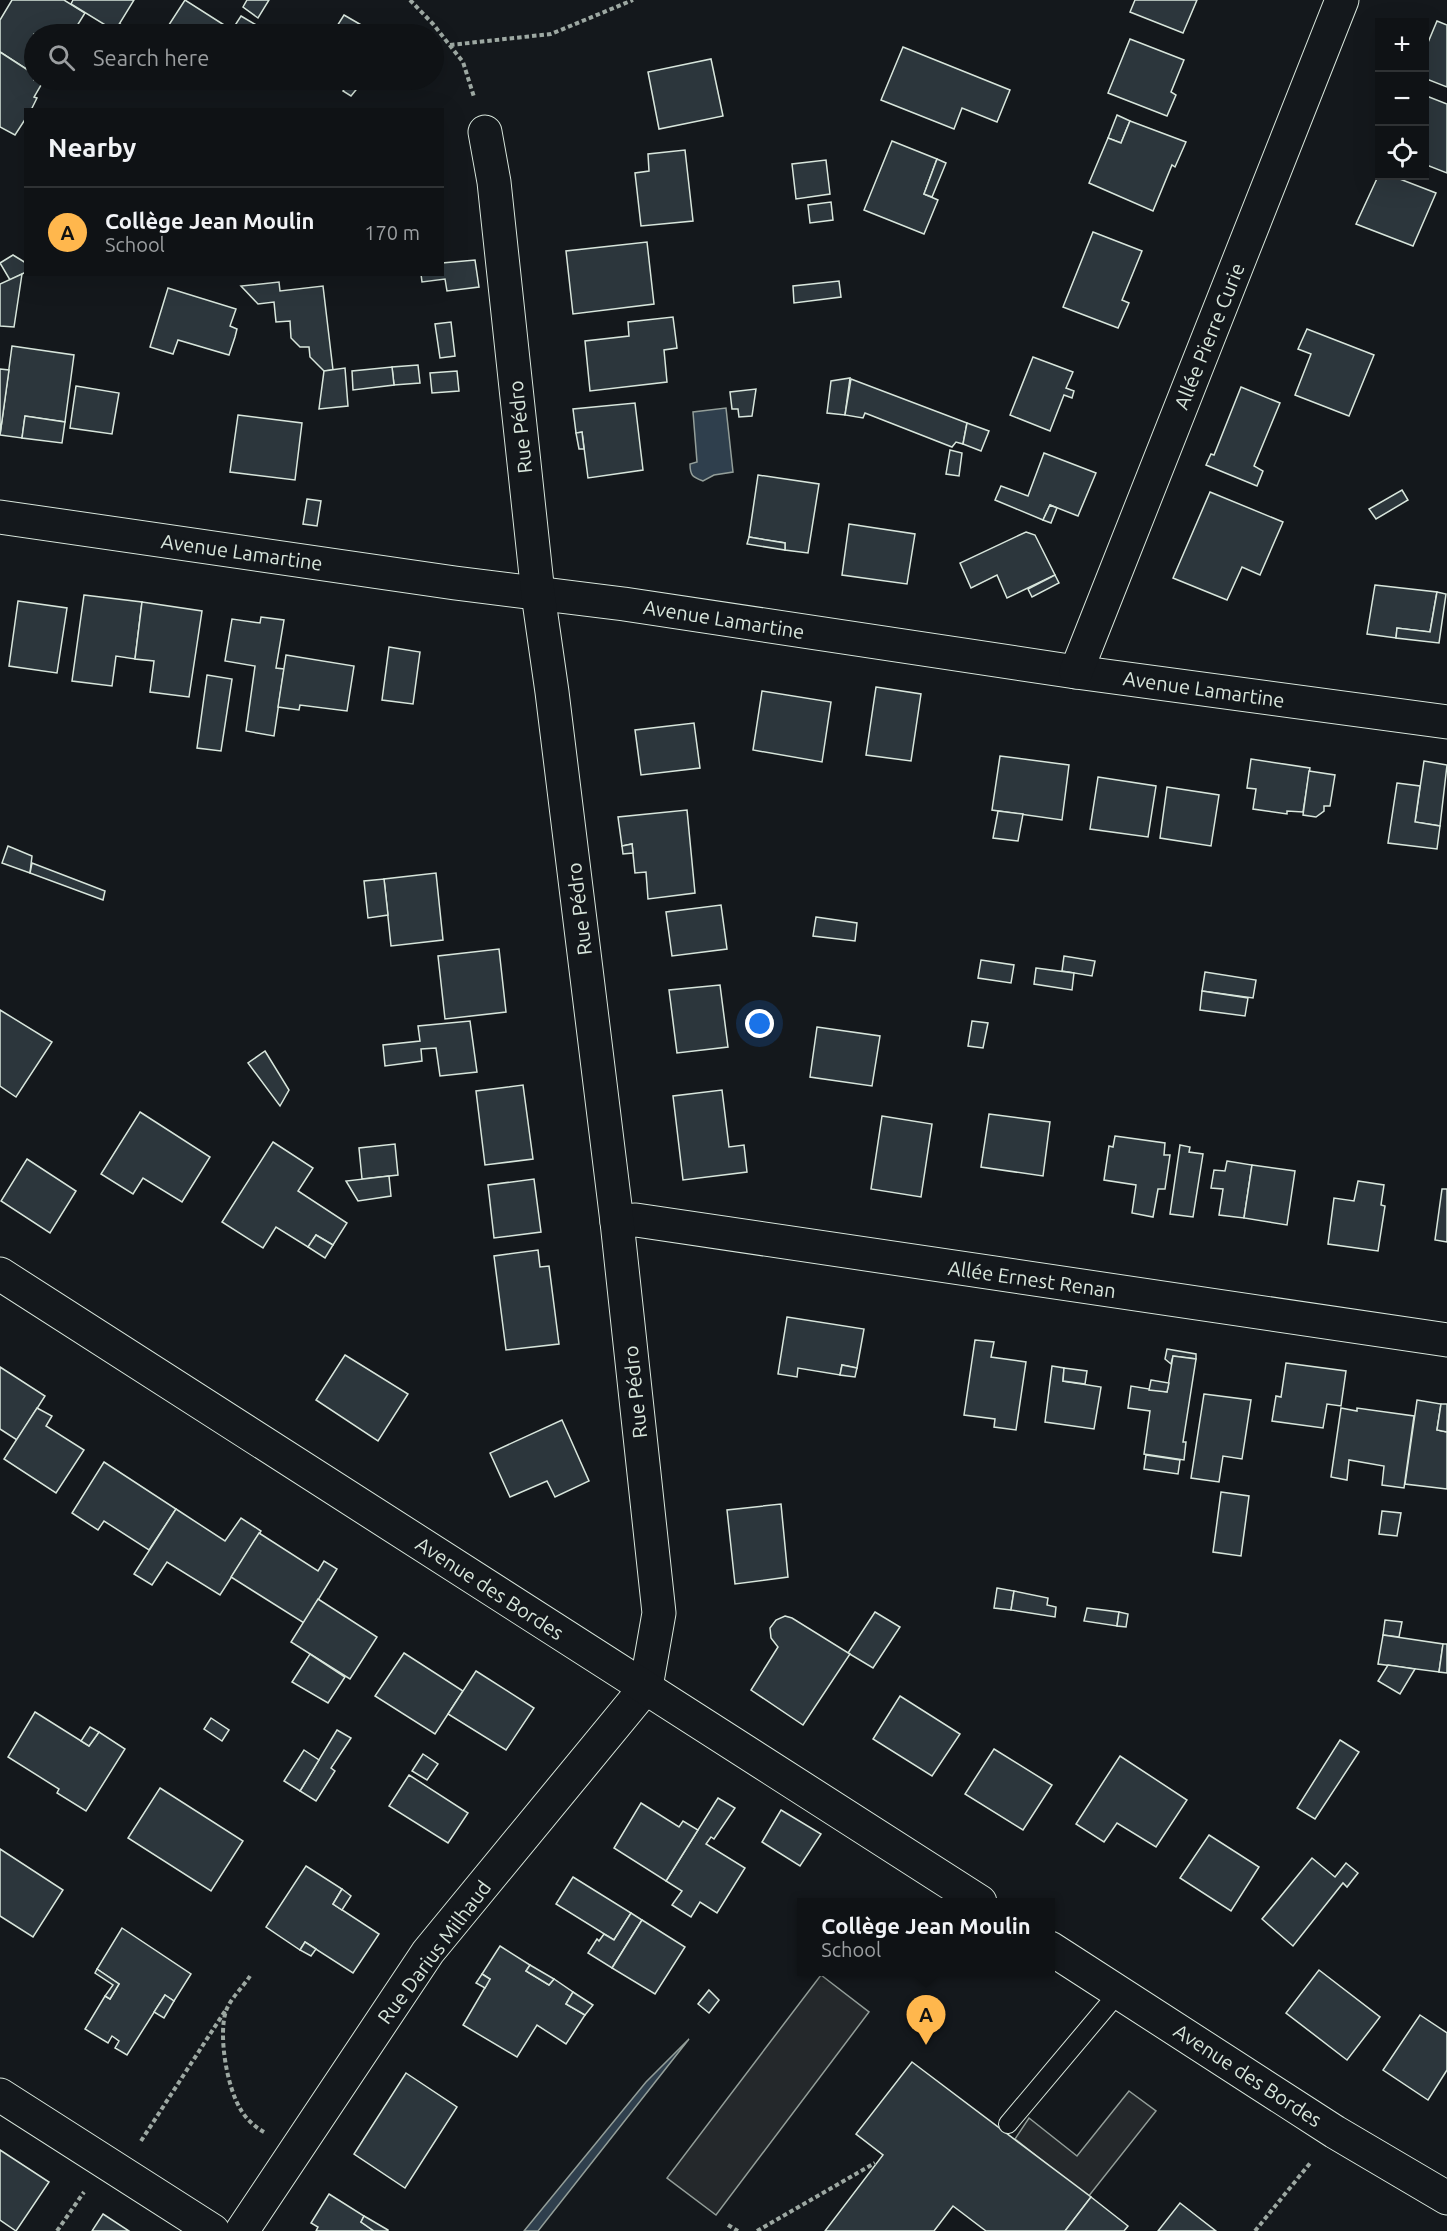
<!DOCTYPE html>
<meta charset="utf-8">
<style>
:root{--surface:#0f1215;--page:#1d2022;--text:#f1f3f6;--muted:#9b9ea0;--line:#2f3234;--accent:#ffb74d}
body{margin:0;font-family:Ubuntu,sans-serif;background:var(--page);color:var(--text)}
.controls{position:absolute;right:18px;top:18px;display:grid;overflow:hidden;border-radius:0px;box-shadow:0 6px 24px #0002}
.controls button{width:54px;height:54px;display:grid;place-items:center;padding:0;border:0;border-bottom:2px solid var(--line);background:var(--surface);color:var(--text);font:30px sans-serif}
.you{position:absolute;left:760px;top:1024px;width:21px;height:21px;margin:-15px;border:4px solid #fff;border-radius:50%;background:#1a73e8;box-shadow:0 0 0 9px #1a73e833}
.badge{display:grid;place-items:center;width:39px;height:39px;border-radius:50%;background:var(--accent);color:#111;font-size:20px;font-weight:700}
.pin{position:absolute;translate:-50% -50px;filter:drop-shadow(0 2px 3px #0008)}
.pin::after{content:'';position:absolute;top:32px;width:21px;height:18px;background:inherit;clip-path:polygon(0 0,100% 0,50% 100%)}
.popup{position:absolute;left:797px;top:1898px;width:258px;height:78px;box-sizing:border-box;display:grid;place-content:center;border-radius:0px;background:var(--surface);filter:drop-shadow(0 2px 4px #0005);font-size:20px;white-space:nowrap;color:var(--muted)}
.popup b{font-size:22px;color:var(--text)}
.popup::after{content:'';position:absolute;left:50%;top:100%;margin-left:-12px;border:12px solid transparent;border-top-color:var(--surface)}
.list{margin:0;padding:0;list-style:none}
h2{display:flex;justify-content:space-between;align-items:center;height:78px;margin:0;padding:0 24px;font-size:26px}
h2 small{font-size:20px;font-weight:400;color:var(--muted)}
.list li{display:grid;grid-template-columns:39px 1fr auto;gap:18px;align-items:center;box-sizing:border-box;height:90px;padding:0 24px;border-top:2px solid var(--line)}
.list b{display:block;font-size:22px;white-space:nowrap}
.list p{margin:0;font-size:20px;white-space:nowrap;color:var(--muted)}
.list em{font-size:20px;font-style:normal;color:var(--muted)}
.icon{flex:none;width:33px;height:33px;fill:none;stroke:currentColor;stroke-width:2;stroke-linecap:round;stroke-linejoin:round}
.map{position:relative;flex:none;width:1447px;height:2231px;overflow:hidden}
.search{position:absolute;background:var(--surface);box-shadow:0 6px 24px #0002;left:24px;top:24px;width:420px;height:66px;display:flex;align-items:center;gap:15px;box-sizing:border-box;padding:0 21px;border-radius:33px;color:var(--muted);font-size:22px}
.panel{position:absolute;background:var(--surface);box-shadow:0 6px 24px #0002;left:24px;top:108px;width:420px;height:168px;border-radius:0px}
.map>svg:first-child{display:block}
.parking{fill:#24282b;stroke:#939e99;stroke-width:1.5}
.water{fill:#2f3f4d;stroke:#939e99;stroke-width:1.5}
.building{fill:#2c363c;stroke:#d8e6dc;stroke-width:1.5}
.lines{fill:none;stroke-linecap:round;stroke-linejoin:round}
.service-casing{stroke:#d8e6dc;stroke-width:20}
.minor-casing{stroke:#d8e6dc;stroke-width:35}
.tertiary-casing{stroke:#d8e6dc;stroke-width:35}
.path{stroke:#9da8a2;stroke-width:4;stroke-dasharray:4.5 3;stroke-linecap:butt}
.service{stroke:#14181c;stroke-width:18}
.minor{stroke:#14181c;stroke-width:33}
.tertiary{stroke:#14181c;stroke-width:33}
.labels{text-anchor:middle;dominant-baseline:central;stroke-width:4.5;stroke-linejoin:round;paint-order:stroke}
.street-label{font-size:20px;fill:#d8e6dc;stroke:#14181c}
</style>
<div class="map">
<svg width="1447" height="2231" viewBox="0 0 1447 2231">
<rect width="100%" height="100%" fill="#14181c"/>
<g class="parking">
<polygon points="821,1975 869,2012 716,2215 667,2178"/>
<polygon points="1129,2091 1156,2111 1088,2197 1015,2139 1029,2118 1077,2156"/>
</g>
<g class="water">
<path d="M726 408 733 472 714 475 703 481C693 477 690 476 690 464L697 462 693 412Z"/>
<polygon points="689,2039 538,2231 524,2231 646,2082"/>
</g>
<g class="building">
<polygon points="12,0 64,0 85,13 72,34 34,34 34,74 0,52 0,20"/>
<polygon points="73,0 134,0 115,31 71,4"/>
<polygon points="185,0 232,30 239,34 163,34"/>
<polygon points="247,0 269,0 258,18 243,7"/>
<polygon points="1135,0 1197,0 1183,33 1130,12"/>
<polygon points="344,15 363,26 376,34 332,34"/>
<polygon points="241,16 258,26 252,34 239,34 232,30"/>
<polygon points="1437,21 1447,25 1447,87 1424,78 1424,52"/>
<polygon points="120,24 136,34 120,34 115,31"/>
<polygon points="1130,39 1184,60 1171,92 1176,95 1167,116 1108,93"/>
<polygon points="903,47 1010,90 997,122 962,108 954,129 881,100"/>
<polygon points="0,52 34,74 34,80 44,80 34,97 37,98 31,110 26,110 26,118 15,135 0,127"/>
<polygon points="711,59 723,116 659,129 648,72"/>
<polygon points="331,80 364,80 351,96 343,91 345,88"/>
<polygon points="1424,95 1447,104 1447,173 1424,164"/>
<polygon points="1117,115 1130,121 1121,143 1108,138"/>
<polygon points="1130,121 1186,142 1175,167 1172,165 1153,211 1089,183 1108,138 1121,143"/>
<polygon points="892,141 937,159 924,194 938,200 924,234 864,210"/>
<polygon points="685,150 693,221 641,226 635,173 649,171 648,154"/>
<polygon points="937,159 946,163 932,197 924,194"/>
<polygon points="826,160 830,194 796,199 792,164"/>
<polygon points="1380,172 1380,176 1392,176 1436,193 1413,246 1356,224"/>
<polygon points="831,202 833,220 810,223 808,205"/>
<polygon points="1093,232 1142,251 1122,300 1129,303 1118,328 1063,307"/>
<polygon points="647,242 654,304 573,314 566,251"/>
<polygon points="13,255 26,263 26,272 10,280 0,263"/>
<polygon points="475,260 479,287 447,291 445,279 422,282 421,274 442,274 442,263"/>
<polygon points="22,274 14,327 0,326 0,284"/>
<polygon points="839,281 841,297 794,303 793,286"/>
<polygon points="279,282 280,291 323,286 333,370 324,371 310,357 309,347 300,347 291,338 290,321 276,322 274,302 258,304 241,286"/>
<polygon points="168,288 236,309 230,326 237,329 235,337 229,355 178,340 173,354 150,347"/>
<polygon points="673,317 677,348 664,350 667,382 590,391 585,341 629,336 628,322"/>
<polygon points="451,322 455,356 440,358 435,324"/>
<polygon points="1307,329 1374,355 1349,416 1295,395 1311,354 1298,349"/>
<polygon points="12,346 74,355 65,422 25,416 22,438 0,435"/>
<polygon points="1033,357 1073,372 1066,388 1074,391 1072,398 1064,395 1050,431 1010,415"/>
<polygon points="418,365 420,383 394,385 392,367"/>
<polygon points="392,367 394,385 353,390 352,371"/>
<polygon points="345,368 348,406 319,409 324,371"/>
<polygon points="0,369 9,370 0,435"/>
<polygon points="457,371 459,391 432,393 430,373"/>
<polygon points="850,378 845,415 827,413 831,381"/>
<polygon points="851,379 967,423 963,444 956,442 952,447 865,413 863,418 845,415"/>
<polygon points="76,386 119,393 112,434 70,428"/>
<polygon points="1241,387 1280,403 1254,466 1263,471 1257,486 1206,465 1211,454 1214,455"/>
<polygon points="756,389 752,416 739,417 738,409 732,409 730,392"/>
<polygon points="635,403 643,470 588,478 582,432 576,433 573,409"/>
<polygon points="238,415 302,423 295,480 230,472"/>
<polygon points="25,416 65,422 62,443 22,438"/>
<polygon points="967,423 989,431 981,451 963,444"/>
<polygon points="582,432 584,449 579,449 576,433"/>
<polygon points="950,450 962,453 959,476 946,474"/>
<polygon points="1044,453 1096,473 1078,516 1050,505 1043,520 995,500 1001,486 1028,496"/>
<polygon points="758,475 819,484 808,553 785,550 785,543 749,537"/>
<polygon points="1402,490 1408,500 1376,519 1369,509"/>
<polygon points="1210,492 1283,522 1260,575 1242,567 1227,600 1173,578"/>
<polygon points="307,499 321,501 317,526 303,524"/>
<polygon points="1050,505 1057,508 1051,523 1043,520"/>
<polygon points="849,524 915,534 907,584 842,575"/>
<polygon points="1026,532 1035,535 1055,575 1007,598 997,575 971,588 960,563"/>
<polygon points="749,537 785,543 785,550 747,544"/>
<polygon points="1055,575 1059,583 1032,597 1028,589"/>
<polygon points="1375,585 1437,592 1430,632 1397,628 1396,638 1367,634"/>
<polygon points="1437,592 1446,594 1439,643 1396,638 1397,628 1430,632"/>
<polygon points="84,595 142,602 135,659 116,656 112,686 72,681"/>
<polygon points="18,601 67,608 57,673 9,666"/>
<polygon points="142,602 202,611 189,697 150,692 154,661 135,659"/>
<polygon points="261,617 284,620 276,668 284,669 274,736 246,731 255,666 225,661 232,619 260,623"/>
<polygon points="389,647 420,652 413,704 382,700"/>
<polygon points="286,655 354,666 347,711 300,705 299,710 278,707"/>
<polygon points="207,675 232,679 221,751 197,748"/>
<polygon points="876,687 921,694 911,761 866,755"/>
<polygon points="762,691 831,702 822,762 753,750"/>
<polygon points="694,723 700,768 641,775 635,730"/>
<polygon points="1000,756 1069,765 1062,820 992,810"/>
<polygon points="1251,759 1310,768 1303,812 1287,811 1287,814 1253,809 1256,789 1247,788"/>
<polygon points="1424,761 1447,765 1440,826 1415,822"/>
<polygon points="1309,771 1335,775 1330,806 1324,806 1324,811 1316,817 1303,815"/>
<polygon points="1098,777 1156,786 1148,837 1090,829"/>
<polygon points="1397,783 1420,786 1415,822 1440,826 1437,849 1388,843"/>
<polygon points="1167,787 1219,795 1211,846 1160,838"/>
<polygon points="687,810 695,893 648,899 646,872 635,873 632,844 622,846 618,817"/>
<polygon points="998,811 1023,814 1018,841 993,838"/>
<polygon points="632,844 633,853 623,854 622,846"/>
<polygon points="8,846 32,856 30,873 2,863"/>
<polygon points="32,863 105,891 103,900 30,873"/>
<polygon points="436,873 443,940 391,946 384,879"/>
<polygon points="384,879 388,915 368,918 364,881"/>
<polygon points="721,905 727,949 672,956 666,912"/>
<polygon points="816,917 857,923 855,941 813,936"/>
<polygon points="499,949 506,1012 445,1019 438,956"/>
<polygon points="1064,956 1095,961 1092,976 1062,971"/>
<polygon points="981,960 1014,965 1011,983 978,978"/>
<polygon points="1036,968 1074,973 1072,990 1034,984"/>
<polygon points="1205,972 1256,980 1253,998 1202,991"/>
<polygon points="720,985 728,1047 677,1053 669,990"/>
<polygon points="1202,991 1248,998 1245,1016 1200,1010"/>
<polygon points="0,1010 52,1042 16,1097 0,1086"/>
<polygon points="470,1021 477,1072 440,1076 436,1048 421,1049 422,1061 385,1066 383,1045 420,1041 418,1026"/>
<polygon points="972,1021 988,1023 983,1048 968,1046"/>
<polygon points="817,1027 880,1036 872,1086 810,1077"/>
<polygon points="265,1051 289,1090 280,1106 248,1063"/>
<polygon points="523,1085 533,1159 485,1165 476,1091"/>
<polygon points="722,1090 729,1147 744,1145 747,1172 683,1180 673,1096"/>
<polygon points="140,1112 210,1157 182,1202 143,1178 133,1194 101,1174"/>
<polygon points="989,1114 1050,1122 1043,1176 981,1167"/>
<polygon points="882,1116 932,1124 921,1197 871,1189"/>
<polygon points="1115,1136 1165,1143 1164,1155 1170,1155 1165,1189 1158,1189 1153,1217 1132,1213 1136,1185 1104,1180 1109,1146 1113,1147"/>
<polygon points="273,1142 313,1168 298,1191 347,1223 333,1245 316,1235 308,1247 276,1227 263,1248 222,1222"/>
<polygon points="395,1144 398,1175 362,1179 359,1148"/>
<polygon points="1180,1145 1190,1147 1189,1152 1203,1154 1193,1217 1170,1214"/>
<polygon points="27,1159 76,1191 50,1233 1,1201"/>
<polygon points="1227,1161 1252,1165 1244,1218 1219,1215 1223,1189 1211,1188 1214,1170 1225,1171"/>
<polygon points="1252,1165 1295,1171 1287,1225 1244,1218"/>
<polygon points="389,1176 391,1196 358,1201 346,1181"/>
<polygon points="534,1179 541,1232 494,1238 488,1185"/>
<polygon points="1358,1181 1384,1185 1381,1205 1385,1206 1378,1251 1328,1244 1334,1198 1354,1201"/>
<polygon points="1442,1189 1447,1189 1447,1242 1435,1240"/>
<polygon points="316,1235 333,1245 325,1258 308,1247"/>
<polygon points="538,1250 540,1267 549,1266 559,1344 506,1350 494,1256"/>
<polygon points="787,1317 864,1329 857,1368 842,1365 840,1375 798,1368 797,1377 778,1374"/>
<polygon points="975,1340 994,1342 991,1357 1026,1362 1016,1430 994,1427 995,1419 964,1415"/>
<polygon points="1167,1349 1196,1354 1196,1359 1173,1356 1171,1364 1165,1359"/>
<polygon points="345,1355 408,1394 378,1441 316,1400"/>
<polygon points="1173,1356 1196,1359 1183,1442 1186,1442 1184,1460 1144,1454 1150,1411 1128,1408 1131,1386 1167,1392"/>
<polygon points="1286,1363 1346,1371 1341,1406 1327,1404 1323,1428 1272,1421 1276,1396 1281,1397"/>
<polygon points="842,1365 857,1368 855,1377 840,1375"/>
<polygon points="1052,1366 1064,1368 1063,1381 1101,1387 1094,1429 1045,1422"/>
<polygon points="0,1367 45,1396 17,1440 0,1429"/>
<polygon points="1064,1368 1087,1371 1085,1384 1063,1381"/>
<polygon points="1151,1380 1169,1383 1167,1392 1149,1390"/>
<polygon points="1204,1394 1251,1400 1242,1459 1223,1456 1219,1482 1191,1478"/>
<polygon points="1417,1400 1441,1404 1437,1430 1447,1432 1447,1489 1405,1484"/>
<polygon points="1441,1404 1447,1404 1447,1432 1437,1430"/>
<polygon points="37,1408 52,1416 46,1426 84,1450 56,1493 4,1459"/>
<polygon points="1341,1408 1357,1411 1357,1408 1414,1416 1404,1488 1382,1485 1384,1466 1349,1460 1347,1480 1331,1477"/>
<polygon points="562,1420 589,1481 555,1497 547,1481 510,1497 490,1453"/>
<polygon points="1146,1455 1180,1460 1178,1474 1144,1469"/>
<polygon points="104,1462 176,1509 149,1550 104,1521 98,1530 72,1513"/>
<polygon points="1221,1492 1249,1496 1241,1556 1213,1552"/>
<polygon points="781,1504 788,1577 735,1584 727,1510"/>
<polygon points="176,1509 225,1541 241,1518 261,1531 220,1595 167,1562 152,1585 134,1574"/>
<polygon points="1382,1511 1401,1513 1397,1536 1379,1534"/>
<polygon points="259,1533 318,1571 324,1561 337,1569 304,1623 231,1577"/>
<polygon points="997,1588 1014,1591 1011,1610 994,1608"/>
<polygon points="1014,1591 1048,1598 1047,1605 1056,1607 1055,1617 1011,1610"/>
<polygon points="318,1599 377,1637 350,1679 291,1642"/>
<polygon points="1087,1608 1119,1612 1117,1626 1084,1621"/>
<polygon points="875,1612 900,1627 873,1668 848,1653"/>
<polygon points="1119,1612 1128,1614 1126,1627 1117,1626"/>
<polygon points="785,1616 792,1618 850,1654 803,1725 751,1690 778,1647 771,1638 770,1628 776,1620"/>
<polygon points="1385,1620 1402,1622 1399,1637 1383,1635"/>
<polygon points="1383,1635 1443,1644 1439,1672 1378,1664"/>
<polygon points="1443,1644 1447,1644 1447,1673 1439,1672"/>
<polygon points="404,1653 463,1691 435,1734 375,1696"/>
<polygon points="310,1654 345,1677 328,1703 292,1682"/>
<polygon points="1388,1665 1415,1669 1400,1694 1378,1681"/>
<polygon points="476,1671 534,1708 506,1750 448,1714"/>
<polygon points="900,1696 960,1734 932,1776 873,1739"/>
<polygon points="35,1712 89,1746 99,1732 125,1749 86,1811 57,1793 59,1789 8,1757"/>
<polygon points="211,1718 229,1730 222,1741 204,1729"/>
<polygon points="90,1727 99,1732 89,1746 81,1741"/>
<polygon points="337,1730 351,1738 331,1768 335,1771 316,1801 300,1791"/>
<polygon points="1340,1740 1359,1752 1315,1819 1297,1808"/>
<polygon points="994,1749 1052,1785 1023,1830 965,1794"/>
<polygon points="304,1750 319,1760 300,1791 284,1781"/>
<polygon points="423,1754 438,1764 427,1780 412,1771"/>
<polygon points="1120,1756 1187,1800 1156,1847 1117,1823 1104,1842 1076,1824"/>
<polygon points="409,1775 468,1813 448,1843 389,1806"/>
<polygon points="160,1788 243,1841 211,1891 128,1838"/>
<polygon points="718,1798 735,1808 714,1839 711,1837 706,1844 745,1868 717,1913 700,1902 691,1917 672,1905 682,1891 666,1881"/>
<polygon points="641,1803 679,1827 683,1821 698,1830 666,1881 614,1848"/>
<polygon points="781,1810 821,1834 800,1866 762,1842"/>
<polygon points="1209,1835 1259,1867 1231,1911 1180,1878"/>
<polygon points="0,1849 63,1890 33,1937 0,1916"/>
<polygon points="1312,1858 1335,1877 1346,1863 1358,1873 1347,1887 1343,1883 1293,1946 1262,1919"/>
<polygon points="306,1866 342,1889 333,1904 379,1934 353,1973 305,1942 300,1950 266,1927"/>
<polygon points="573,1877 631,1913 614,1940 556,1904"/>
<polygon points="342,1889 351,1896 342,1910 333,1904"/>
<polygon points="631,1913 642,1920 612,1968 588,1953 597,1939 599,1941 604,1934 614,1940"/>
<polygon points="642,1920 685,1947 655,1994 612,1968"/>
<polygon points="122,1928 191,1974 174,2001 165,1995 127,2055 115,2048 119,2041 112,2036 108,2043 85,2029 105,1996 110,1999 119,1984 97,1969"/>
<polygon points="305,1942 316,1949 311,1956 300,1950"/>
<polygon points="500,1946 530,1965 526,1971 549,1985 554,1979 573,1992 566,2004 585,2015 566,2044 537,2025 517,2057 463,2025 490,1979 482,1974"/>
<polygon points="530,1965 554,1979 549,1985 526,1971"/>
<polygon points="97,1969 119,1984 110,1999 105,1996 113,1985 95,1973"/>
<polygon points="1319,1970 1380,2017 1347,2060 1286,2013"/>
<polygon points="482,1974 490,1979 485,1988 476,1983"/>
<polygon points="709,1990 719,2000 709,2013 698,2004"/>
<polygon points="573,1992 593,2005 585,2015 566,2004"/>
<polygon points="165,1995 174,2001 164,2018 154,2012"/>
<polygon points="1420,2015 1447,2033 1447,2070 1428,2100 1383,2070"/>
<polygon points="912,2062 1091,2197 1065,2231 986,2231 953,2206 934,2231 825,2231 883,2155 856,2134"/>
<polygon points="406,2073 457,2107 405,2188 354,2154"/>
<polygon points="0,2150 49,2182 16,2231 0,2220"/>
<polygon points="329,2194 364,2216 361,2222 374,2231 316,2231 318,2227 311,2223"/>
<polygon points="1091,2197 1128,2226 1124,2231 1065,2231"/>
<polygon points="1180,2203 1216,2231 1158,2231"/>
<polygon points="103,2214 129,2231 92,2231"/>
<polygon points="364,2216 388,2230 388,2231 374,2231 361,2222"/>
</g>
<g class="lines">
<defs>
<polyline id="service" points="1008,2124 1119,1992"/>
<g id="minor">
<polyline points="0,517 455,583 624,604 1076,672 1447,722"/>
<polyline points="1076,672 1342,0"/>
<polyline points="617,1222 636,1220 1447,1340"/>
<polyline points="0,2095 213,2231"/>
<polyline points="242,2231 428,1952 646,1687 659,1613 617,1222 552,692 538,594 494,182 485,132"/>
</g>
<g id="tertiary">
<polyline points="0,1274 980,1902"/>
<polyline points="1050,1948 1335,2132 1447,2198"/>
</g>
</defs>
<use href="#service" class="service-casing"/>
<use href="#minor" class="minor-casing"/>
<use href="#tertiary" class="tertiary-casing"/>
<g class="path">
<polyline points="410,0 433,24 463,62 474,97"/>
<polyline points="450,45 551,34 633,0"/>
<path d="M250 1976C243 1987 230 1999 226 2011 218 2035 227 2088 241 2110 246 2119 255 2127 264 2132"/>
<polyline points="141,2141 225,2011"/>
<polyline points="728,2225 738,2231"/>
<polyline points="57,2231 84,2192"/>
<polyline points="757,2231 875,2163"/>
<polyline points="1255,2231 1311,2162"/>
</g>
<use href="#service" class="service"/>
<use href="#minor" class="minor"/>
<use href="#tertiary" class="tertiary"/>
</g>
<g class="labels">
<g class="street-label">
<text transform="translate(1209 336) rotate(-68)">Allée Pierre Curie</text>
<text transform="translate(520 427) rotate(-96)">Rue Pédro</text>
<text transform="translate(242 552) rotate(8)">Avenue Lamartine</text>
<text transform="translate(724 619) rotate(9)">Avenue Lamartine</text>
<text transform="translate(1204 689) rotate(8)">Avenue Lamartine</text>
<text transform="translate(579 909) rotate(-97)">Rue Pédro</text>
<text transform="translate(1032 1279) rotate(8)">Allée Ernest Renan</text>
<text transform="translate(635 1392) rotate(-96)">Rue Pédro</text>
<text transform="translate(490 1588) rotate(33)">Avenue des Bordes</text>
<text transform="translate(434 1952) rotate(-53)">Rue Darius Milhaud</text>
<text transform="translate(1248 2075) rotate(33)">Avenue des Bordes</text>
</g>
</g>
</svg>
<div class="controls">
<button>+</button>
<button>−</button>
<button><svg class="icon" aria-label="locate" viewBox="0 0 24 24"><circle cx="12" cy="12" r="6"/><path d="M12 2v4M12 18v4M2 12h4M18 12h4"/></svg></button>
</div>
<div class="you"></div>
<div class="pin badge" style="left:926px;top:2045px">A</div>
<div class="popup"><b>Collège Jean Moulin</b>School</div>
<div class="search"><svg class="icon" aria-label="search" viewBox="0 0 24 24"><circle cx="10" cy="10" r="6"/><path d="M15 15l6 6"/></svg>Search here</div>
<section class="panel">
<h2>Nearby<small></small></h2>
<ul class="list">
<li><span class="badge">A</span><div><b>Collège Jean Moulin</b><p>School</p></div><em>170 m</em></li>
</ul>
</section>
</div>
